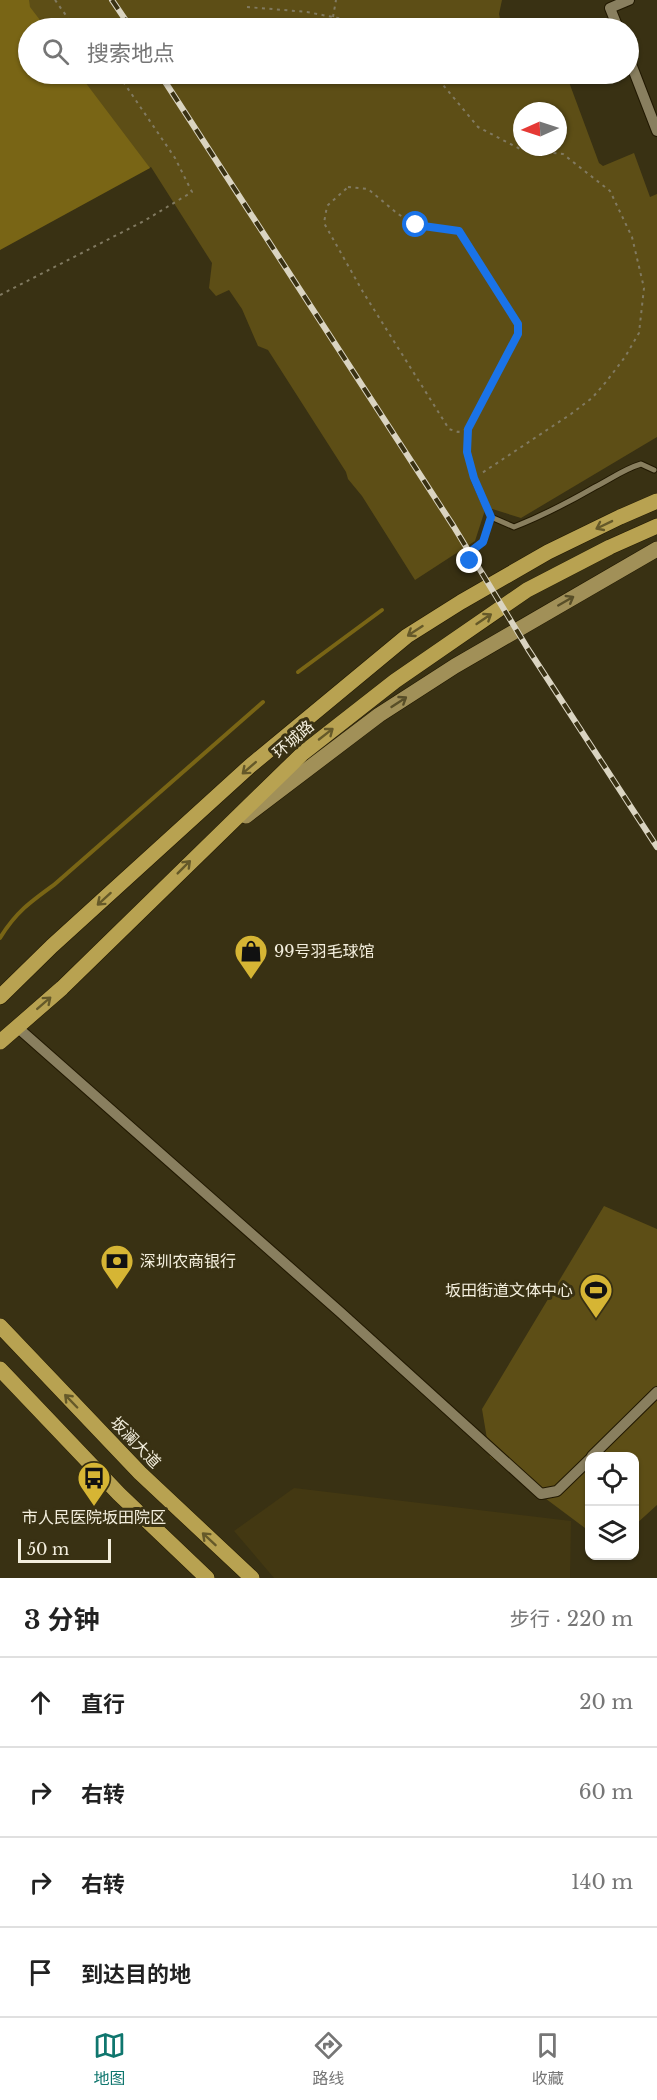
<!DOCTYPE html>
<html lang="zh">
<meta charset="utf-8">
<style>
:root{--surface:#fff;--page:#f2f2f2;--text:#222;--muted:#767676;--line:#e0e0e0;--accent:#0f766e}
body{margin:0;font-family:"Libre Baskerville","Noto Sans SC",serif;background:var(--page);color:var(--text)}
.controls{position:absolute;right:18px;bottom:18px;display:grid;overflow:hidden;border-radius:12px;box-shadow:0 2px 4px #0004}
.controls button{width:54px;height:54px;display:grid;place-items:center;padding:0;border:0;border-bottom:2px solid var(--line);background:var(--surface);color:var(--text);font:30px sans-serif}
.compass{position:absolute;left:513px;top:102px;width:54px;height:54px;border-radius:50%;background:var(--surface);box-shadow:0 2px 4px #0004;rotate:267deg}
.scale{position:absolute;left:18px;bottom:15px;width:93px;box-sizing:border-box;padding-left:6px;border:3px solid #f3eedd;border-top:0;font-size:16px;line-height:21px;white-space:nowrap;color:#f3eedd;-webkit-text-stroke:4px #393113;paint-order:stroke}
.stop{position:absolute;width:18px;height:18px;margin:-14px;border:4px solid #1a73e8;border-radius:50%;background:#fff}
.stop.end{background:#1a73e8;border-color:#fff;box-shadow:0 2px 6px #0008}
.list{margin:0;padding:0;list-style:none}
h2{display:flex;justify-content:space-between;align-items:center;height:78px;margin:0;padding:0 24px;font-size:26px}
h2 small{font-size:20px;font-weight:400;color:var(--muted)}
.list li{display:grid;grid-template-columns:39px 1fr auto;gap:18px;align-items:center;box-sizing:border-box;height:90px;padding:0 24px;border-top:2px solid var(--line)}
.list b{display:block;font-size:22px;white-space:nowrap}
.list em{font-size:20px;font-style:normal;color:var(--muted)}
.icon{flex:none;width:33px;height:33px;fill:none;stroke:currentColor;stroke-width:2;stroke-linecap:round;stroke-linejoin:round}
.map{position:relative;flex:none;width:657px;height:1578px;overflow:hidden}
.search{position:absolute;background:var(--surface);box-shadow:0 2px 4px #0004;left:18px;right:18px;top:18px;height:66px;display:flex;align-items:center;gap:15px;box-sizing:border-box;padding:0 21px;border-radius:33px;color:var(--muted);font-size:22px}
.sheet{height:438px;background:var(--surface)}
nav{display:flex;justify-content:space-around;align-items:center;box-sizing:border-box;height:84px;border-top:2px solid var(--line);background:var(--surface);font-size:16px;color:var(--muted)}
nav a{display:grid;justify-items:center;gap:3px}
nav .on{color:var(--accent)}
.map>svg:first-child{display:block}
.built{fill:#433812}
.green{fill:#5d4e16;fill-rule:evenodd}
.water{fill:#796515}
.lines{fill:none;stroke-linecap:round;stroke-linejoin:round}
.stream{stroke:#796515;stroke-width:4}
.lane-casing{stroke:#211800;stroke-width:7}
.street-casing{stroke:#211800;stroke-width:12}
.secondary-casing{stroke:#211800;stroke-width:16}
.primary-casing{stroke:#211800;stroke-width:16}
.path{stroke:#817a61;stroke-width:2;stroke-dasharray:3 4.5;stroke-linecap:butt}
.lane{stroke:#897f5f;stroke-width:5}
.street{stroke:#897f5f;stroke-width:10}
.secondary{stroke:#a19058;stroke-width:15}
.primary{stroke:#b8a251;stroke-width:15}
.rail-casing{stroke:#dad4c1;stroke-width:6}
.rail{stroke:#393113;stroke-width:4;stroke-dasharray:11;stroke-linecap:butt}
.oneway{stroke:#655929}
.oneway2{stroke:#584e28}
.route{stroke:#1a73e8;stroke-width:8}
.labels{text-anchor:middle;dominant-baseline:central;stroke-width:6;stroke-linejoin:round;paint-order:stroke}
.street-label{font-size:16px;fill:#f3eedd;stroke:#393113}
.poi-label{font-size:16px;fill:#f3eedd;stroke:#393113;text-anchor:start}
</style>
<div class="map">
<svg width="657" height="1578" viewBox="0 0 657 1578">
<rect width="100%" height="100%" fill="#393113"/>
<polygon class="built" points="294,1488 571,1521 570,1578 274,1578 234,1531"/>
<g class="green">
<path d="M0 0H502L499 14 502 28H28V74H566L599 163 603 166 634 153 650 197 657 194V437L521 518 486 507 475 541 415 580 362 496 348 479 346 472 268 350 258 346 242 309 229 290 216 296 209 288 212 263 151 167 0 246ZM522 111H558V147H522Z"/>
<polygon points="604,1206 657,1229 657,1505 635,1525 634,1456 590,1456 589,1531 490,1457 482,1409"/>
</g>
<polygon class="water" points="0,0 29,0 30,7 46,28 28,28 28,74 79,74 150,168 0,250"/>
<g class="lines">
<g class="stream">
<polyline points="298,672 382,610"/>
<path d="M0 938C16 912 30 902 55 884L263 702"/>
</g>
<defs>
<path id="lane" d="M474 479 491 517 514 527C542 516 569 502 595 487 611 479 624 469 641 464L654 470"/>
<g id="street">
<polyline points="618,28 610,8 629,0"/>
<polyline points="628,56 657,131"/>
<polyline points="17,1027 340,1312 541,1494 557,1491 590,1459"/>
<polyline points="592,1456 657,1392"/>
</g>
<polyline id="secondary" points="246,816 379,715 455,666 657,549"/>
<g id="primary">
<polyline points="0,997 52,946 250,766 407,636 461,602 548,552 620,517 657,501"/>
<polyline points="0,1042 62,988 303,753 395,681 527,590 610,547 657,526"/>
<polyline points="0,1326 140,1473 252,1578"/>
<polyline points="0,1369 119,1494 207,1578"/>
</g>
</defs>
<use href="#lane" class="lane-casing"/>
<use href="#street" class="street-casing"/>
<use href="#secondary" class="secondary-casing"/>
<use href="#primary" class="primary-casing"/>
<g class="path">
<polyline points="55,0 75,28"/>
<polyline points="247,7 307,12 343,19 353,28"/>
<polyline points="333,17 336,0"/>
<polyline points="434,74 478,127 520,149 563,154 610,191 632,237 644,288 639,333 625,357 606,382 592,398 571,414 482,473"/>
<polygon points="348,187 368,189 398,214 416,225 459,231 518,324 518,334 468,429 458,432 449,429 363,292 324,223 327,206"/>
<polyline points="0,295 144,221 192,192 175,158 122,80 116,74"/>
<polyline points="468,429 467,452 472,470"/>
<polyline points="470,561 466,555 483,542 488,526"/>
</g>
<use href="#lane" class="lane"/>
<use href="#street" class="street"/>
<use href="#secondary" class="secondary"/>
<use href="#primary" class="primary"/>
<defs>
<g id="rail">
<polyline points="112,0 131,28"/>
<polyline points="160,74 454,527 528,649 657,847"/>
</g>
</defs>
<use href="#rail" class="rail-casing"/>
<use href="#rail" class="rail"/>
</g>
<defs><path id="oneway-shaft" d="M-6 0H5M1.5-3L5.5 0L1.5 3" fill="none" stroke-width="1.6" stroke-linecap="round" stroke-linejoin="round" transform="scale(1.5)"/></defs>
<g class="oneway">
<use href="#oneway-shaft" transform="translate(604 525) rotate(154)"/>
<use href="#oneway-shaft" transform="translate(484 619) rotate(-34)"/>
<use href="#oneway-shaft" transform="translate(415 631) rotate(147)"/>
<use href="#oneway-shaft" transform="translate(326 734) rotate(-38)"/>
<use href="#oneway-shaft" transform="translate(249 768) rotate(139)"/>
<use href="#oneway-shaft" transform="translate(184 867) rotate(-45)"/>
<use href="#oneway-shaft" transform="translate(104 899) rotate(138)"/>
<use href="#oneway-shaft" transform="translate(44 1003) rotate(-41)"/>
<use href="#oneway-shaft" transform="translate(71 1401) rotate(-134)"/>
<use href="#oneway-shaft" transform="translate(209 1539) rotate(-137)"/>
</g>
<g class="oneway2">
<use href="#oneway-shaft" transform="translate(566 601) rotate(-30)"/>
<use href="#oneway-shaft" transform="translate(399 702) rotate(-33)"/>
</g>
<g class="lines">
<polyline class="route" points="416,225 459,231 518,324 518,334 468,429 467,452 474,478 491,517 483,542 466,555 470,561"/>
</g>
<defs>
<symbol id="shop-pin" viewBox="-11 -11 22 30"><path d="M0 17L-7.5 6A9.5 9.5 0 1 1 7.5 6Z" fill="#d6b534" stroke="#393113"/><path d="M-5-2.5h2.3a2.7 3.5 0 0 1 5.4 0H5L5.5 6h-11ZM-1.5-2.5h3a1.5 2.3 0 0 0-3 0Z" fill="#111"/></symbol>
<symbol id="bank-pin" viewBox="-11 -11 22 30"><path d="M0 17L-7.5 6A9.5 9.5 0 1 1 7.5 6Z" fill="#d6b534" stroke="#393113"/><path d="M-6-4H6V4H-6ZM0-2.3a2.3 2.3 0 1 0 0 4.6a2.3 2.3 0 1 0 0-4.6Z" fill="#111"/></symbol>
<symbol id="stadium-pin" viewBox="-11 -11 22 30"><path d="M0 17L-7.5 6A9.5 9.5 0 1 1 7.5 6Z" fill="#d6b534" stroke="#393113"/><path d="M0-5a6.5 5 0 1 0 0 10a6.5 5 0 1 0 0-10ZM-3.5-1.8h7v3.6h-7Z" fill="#111"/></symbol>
<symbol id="bus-pin" viewBox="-11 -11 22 30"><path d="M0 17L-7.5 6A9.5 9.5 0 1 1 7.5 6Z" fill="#d6b534" stroke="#393113"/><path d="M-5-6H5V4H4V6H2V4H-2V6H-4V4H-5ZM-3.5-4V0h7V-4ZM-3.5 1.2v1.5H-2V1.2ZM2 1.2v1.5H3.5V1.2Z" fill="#111"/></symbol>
</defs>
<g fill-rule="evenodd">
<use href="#shop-pin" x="232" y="932" width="38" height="52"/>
<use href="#bank-pin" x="98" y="1242" width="38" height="52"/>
<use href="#stadium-pin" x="577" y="1271" width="38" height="52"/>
<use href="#bus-pin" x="75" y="1459" width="38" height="52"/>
</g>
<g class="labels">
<g class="street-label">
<text transform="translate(293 739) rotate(-41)">环城路</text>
<text transform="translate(136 1442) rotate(46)">坂澜大道</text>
</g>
<g class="poi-label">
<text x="274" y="951">99号羽毛球馆</text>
<text x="140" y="1261">深圳农商银行</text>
<text x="573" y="1290" text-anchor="end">坂田街道文体中心</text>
<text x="94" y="1517" text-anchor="middle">市人民医院坂田院区</text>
</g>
</g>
</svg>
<div class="controls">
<button><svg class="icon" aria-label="locate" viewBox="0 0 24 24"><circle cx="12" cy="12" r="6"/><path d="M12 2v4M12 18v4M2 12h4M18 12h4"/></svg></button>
<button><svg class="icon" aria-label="layers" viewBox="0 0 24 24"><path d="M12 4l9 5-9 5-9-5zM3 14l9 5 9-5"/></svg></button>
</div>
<svg class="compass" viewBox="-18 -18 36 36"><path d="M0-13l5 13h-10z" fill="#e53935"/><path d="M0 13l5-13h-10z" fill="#767676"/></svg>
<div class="scale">50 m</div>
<div class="stop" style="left:416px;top:225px"></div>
<div class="stop end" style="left:470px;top:561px"></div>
<div class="search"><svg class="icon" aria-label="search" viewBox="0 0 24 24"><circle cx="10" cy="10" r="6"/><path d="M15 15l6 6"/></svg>搜索地点</div>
</div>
<section class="sheet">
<h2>3 分钟<small>步行 · 220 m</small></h2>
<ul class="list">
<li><svg class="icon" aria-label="ahead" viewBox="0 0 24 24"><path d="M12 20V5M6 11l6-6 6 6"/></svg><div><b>直行</b></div><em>20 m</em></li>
<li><svg class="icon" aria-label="right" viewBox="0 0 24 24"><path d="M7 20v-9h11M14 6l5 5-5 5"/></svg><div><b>右转</b></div><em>60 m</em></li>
<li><svg class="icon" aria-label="right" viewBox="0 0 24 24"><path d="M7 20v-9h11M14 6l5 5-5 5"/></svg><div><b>右转</b></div><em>140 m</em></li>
<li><svg class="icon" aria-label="arrive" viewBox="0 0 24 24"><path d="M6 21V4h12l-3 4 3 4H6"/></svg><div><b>到达目的地</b></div></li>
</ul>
</section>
<nav>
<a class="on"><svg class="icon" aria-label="map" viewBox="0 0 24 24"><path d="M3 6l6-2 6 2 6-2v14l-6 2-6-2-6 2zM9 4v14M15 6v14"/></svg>地图</a>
<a><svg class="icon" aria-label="directions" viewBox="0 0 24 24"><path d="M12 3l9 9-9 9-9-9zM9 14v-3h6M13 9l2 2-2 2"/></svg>路线</a>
<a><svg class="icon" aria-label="saved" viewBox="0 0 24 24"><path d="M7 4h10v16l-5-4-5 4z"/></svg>收藏</a>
</nav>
